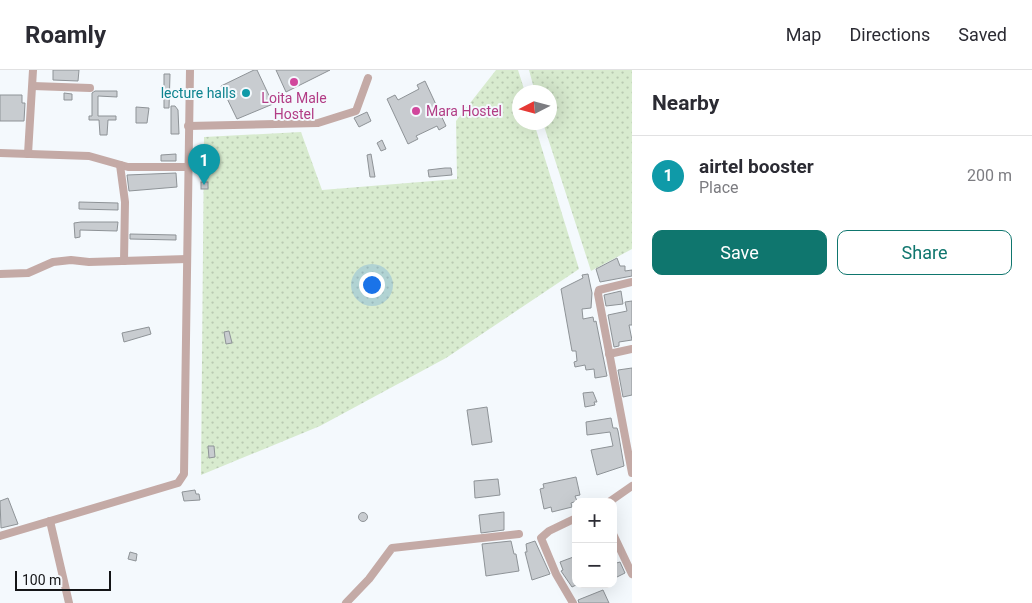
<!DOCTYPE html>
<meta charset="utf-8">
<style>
:root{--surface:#fff;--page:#f7f7f7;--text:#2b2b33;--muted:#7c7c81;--line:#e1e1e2;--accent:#0f766e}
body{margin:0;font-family:Roboto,sans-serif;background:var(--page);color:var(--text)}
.controls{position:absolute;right:15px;bottom:15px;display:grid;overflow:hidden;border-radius:10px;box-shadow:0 5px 20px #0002}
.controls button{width:45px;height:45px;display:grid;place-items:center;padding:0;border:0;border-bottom:1px solid var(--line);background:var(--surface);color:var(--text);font:25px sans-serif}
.compass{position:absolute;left:512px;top:15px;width:45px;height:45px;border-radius:50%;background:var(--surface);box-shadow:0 5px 20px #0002;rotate:264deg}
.scale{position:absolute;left:15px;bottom:12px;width:96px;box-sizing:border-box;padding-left:5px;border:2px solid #141517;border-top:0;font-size:14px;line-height:18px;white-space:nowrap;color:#141517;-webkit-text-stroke:4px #f4f9fd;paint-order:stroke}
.you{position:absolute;left:371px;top:214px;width:18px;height:18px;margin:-12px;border:4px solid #fff;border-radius:50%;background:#1a73e8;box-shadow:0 0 0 8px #1a73e833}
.badge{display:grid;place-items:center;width:32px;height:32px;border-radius:50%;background:var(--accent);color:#fff;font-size:16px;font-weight:700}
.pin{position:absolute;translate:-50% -41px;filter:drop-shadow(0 1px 2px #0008)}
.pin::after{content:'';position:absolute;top:26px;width:18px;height:15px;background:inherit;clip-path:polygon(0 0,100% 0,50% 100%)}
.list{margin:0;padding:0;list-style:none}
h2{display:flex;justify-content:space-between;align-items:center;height:65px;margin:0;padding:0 20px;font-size:21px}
h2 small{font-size:16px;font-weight:400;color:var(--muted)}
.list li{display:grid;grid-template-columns:32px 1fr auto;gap:15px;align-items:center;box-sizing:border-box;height:80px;padding:0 20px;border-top:1px solid var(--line)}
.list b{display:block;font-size:19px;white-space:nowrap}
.list p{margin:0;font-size:16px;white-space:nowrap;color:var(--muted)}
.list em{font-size:16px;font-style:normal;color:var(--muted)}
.actions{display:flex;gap:10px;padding:15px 20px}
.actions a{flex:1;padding:11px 0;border:1px solid var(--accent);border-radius:10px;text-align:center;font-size:18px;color:var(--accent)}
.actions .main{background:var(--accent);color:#fff}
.map{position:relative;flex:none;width:632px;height:533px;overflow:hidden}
header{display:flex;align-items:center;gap:30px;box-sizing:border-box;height:70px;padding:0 25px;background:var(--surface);border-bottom:1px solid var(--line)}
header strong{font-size:24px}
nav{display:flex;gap:28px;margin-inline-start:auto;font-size:18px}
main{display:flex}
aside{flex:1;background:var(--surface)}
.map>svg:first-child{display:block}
.grass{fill:url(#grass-dots)}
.building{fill:#c8ccd0;stroke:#8e9397}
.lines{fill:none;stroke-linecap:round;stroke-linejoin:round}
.minor{stroke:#c4aaa6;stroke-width:8}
.hotel-dot{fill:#d1479c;stroke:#f4f9fd;stroke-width:2}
.culture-dot{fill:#0f9aa8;stroke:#f4f9fd;stroke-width:2}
.labels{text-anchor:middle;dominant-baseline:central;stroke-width:4;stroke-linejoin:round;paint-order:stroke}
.culture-label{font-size:14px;fill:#0d838f;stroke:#f4f9fd;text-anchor:end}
.hotel-label{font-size:14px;fill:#b23c85;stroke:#f4f9fd}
</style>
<header>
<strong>Roamly</strong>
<nav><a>Map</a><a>Directions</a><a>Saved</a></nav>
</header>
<main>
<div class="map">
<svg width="632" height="533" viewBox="0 0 632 533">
<defs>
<pattern id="grass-dots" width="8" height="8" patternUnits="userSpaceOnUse" patternTransform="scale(1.25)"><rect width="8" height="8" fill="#d8ebcf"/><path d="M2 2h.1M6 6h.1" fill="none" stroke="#b8c9b1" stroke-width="1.8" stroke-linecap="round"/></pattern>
</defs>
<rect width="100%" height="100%" fill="#f4f9fd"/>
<g class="grass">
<polygon points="496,0 518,0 525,22 520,22 520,52 534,53 579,199 446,288 320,356 201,405 204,67 301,62 322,120 457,109 456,51"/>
<polygon points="529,0 632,0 632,179 591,201 543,53 550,52 550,22 535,22"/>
</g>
<g class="building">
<polygon points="53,0 79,0 78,11 53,10"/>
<polygon points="254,0 257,0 273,34 237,49 221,16"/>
<polygon points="276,0 330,0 286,22"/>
<polygon points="164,4 170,4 169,38 164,38"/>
<polygon points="425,11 446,56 439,60 437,56 416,66 418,69 408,74 387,29 395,25 398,30 419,19 417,15"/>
<polygon points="95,21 117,21 117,27 98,26 98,46 116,46 116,50 108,50 107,65 100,65 99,50 89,50 89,46 92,46 92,23"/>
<polygon points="64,23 72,24 72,30 64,30"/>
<polygon points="0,25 22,25 22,33 25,33 24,51 0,51"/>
<polygon points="171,36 175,36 178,40 179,64 171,64"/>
<polygon points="136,37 149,38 147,53 136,53"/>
<polygon points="367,42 371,51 359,57 354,48"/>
<polygon points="382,70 386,79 381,81 377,73"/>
<polygon points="176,84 176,91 161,91 161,85"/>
<polygon points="371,84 375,107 370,107 367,85"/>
<polygon points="445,98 451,98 452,105 429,107 428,100"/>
<polygon points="176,103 177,117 129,121 127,105"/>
<rect x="201" y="112" width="7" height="7"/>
<polygon points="79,132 118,133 118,140 79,139"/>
<polygon points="81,152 118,152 117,161 80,160 80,167 75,168 74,153"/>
<polygon points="130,164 176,165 176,170 130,169"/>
<polygon points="617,188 620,196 625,196 625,201 632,200 632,206 600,212 596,199"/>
<polygon points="588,204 592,223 591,238 582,239 583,249 593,247 594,252 596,251 607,306 595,308 594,299 586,300 585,295 575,297 574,292 577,291 576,281 572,281 561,219 583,208 582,205"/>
<polygon points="621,221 623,234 606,236 604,225"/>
<polygon points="632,231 632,255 629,255 632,270 619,272 619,276 614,277 608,245 627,241 625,232"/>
<polygon points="149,257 151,264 124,272 122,263"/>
<polygon points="229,261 232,273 226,274 224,262"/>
<polygon points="632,298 632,325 623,327 618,300"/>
<polygon points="593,322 597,332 594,332 595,335 585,337 583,323"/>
<polygon points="487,337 492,372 472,375 467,340"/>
<polygon points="611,348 613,358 617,358 618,361 624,396 597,405 591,380 613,376 610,362 587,365 586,352"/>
<polygon points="208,376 214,376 215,387 209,388"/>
<polygon points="576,407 580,425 575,426 577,431 571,433 572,437 552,442 551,437 544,439 540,419 544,418 543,414"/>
<polygon points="498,409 500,425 475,428 474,411"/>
<polygon points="195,420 196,424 199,424 200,430 184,431 182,422"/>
<polygon points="8,428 18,454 1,458 0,431"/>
<polygon points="504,442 504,460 481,463 479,445"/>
<circle cx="363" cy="447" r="4.5"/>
<polygon points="511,471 514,484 516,484 519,501 486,506 482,474"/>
<polygon points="535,471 550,504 532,510 525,482 527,482 526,474"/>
<polygon points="130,482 137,484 136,491 128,489"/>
<polygon points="576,486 576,515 572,517 561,501 563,500 560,492"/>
<polygon points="620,492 625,503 613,509 613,494"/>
<polygon points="603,520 609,533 579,533 578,530"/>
</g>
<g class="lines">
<g class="minor">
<polyline points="33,16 90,18"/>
<polyline points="188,56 318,53 356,41 368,8"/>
<polyline points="0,83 89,86 128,97 187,97"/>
<polyline points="28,84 33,0"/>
<polyline points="120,95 125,132 124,191"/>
<polyline points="0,204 28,203 53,192 71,190 89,192 187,189"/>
<polyline points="632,212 599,220 598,224 632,403"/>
<polyline points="609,284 632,279"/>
<polyline points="609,432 632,416"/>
<polyline points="50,451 69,533"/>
<polyline points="613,464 632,504"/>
<polyline points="0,466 178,413 184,404 190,0"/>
<polyline points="346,533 369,509 392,478 519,464"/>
<polyline points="573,533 556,504 541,468 549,461 576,448"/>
</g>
</g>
<g class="hotel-dot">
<circle cx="294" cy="12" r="5"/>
<circle cx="416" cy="41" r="5"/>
</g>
<circle class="culture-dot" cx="246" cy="23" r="5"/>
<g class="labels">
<g class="culture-label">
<text x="236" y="23">lecture halls</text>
</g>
<g class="hotel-label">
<text x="294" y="28">Loita Male<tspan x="294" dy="16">Hostel</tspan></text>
<text x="426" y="41" text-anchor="start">Mara Hostel</text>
</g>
</g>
</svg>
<div class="controls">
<button>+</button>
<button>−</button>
</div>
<svg class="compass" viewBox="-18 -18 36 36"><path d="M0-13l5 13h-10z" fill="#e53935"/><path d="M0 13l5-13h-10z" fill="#7c7c81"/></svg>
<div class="scale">100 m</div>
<div class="you"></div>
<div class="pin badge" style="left:204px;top:115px;background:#0f9aa8">1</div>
</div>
<aside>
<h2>Nearby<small></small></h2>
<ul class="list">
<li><span class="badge" style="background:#0f9aa8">1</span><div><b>airtel booster</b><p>Place</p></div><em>200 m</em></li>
</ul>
<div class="actions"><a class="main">Save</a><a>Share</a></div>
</aside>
</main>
